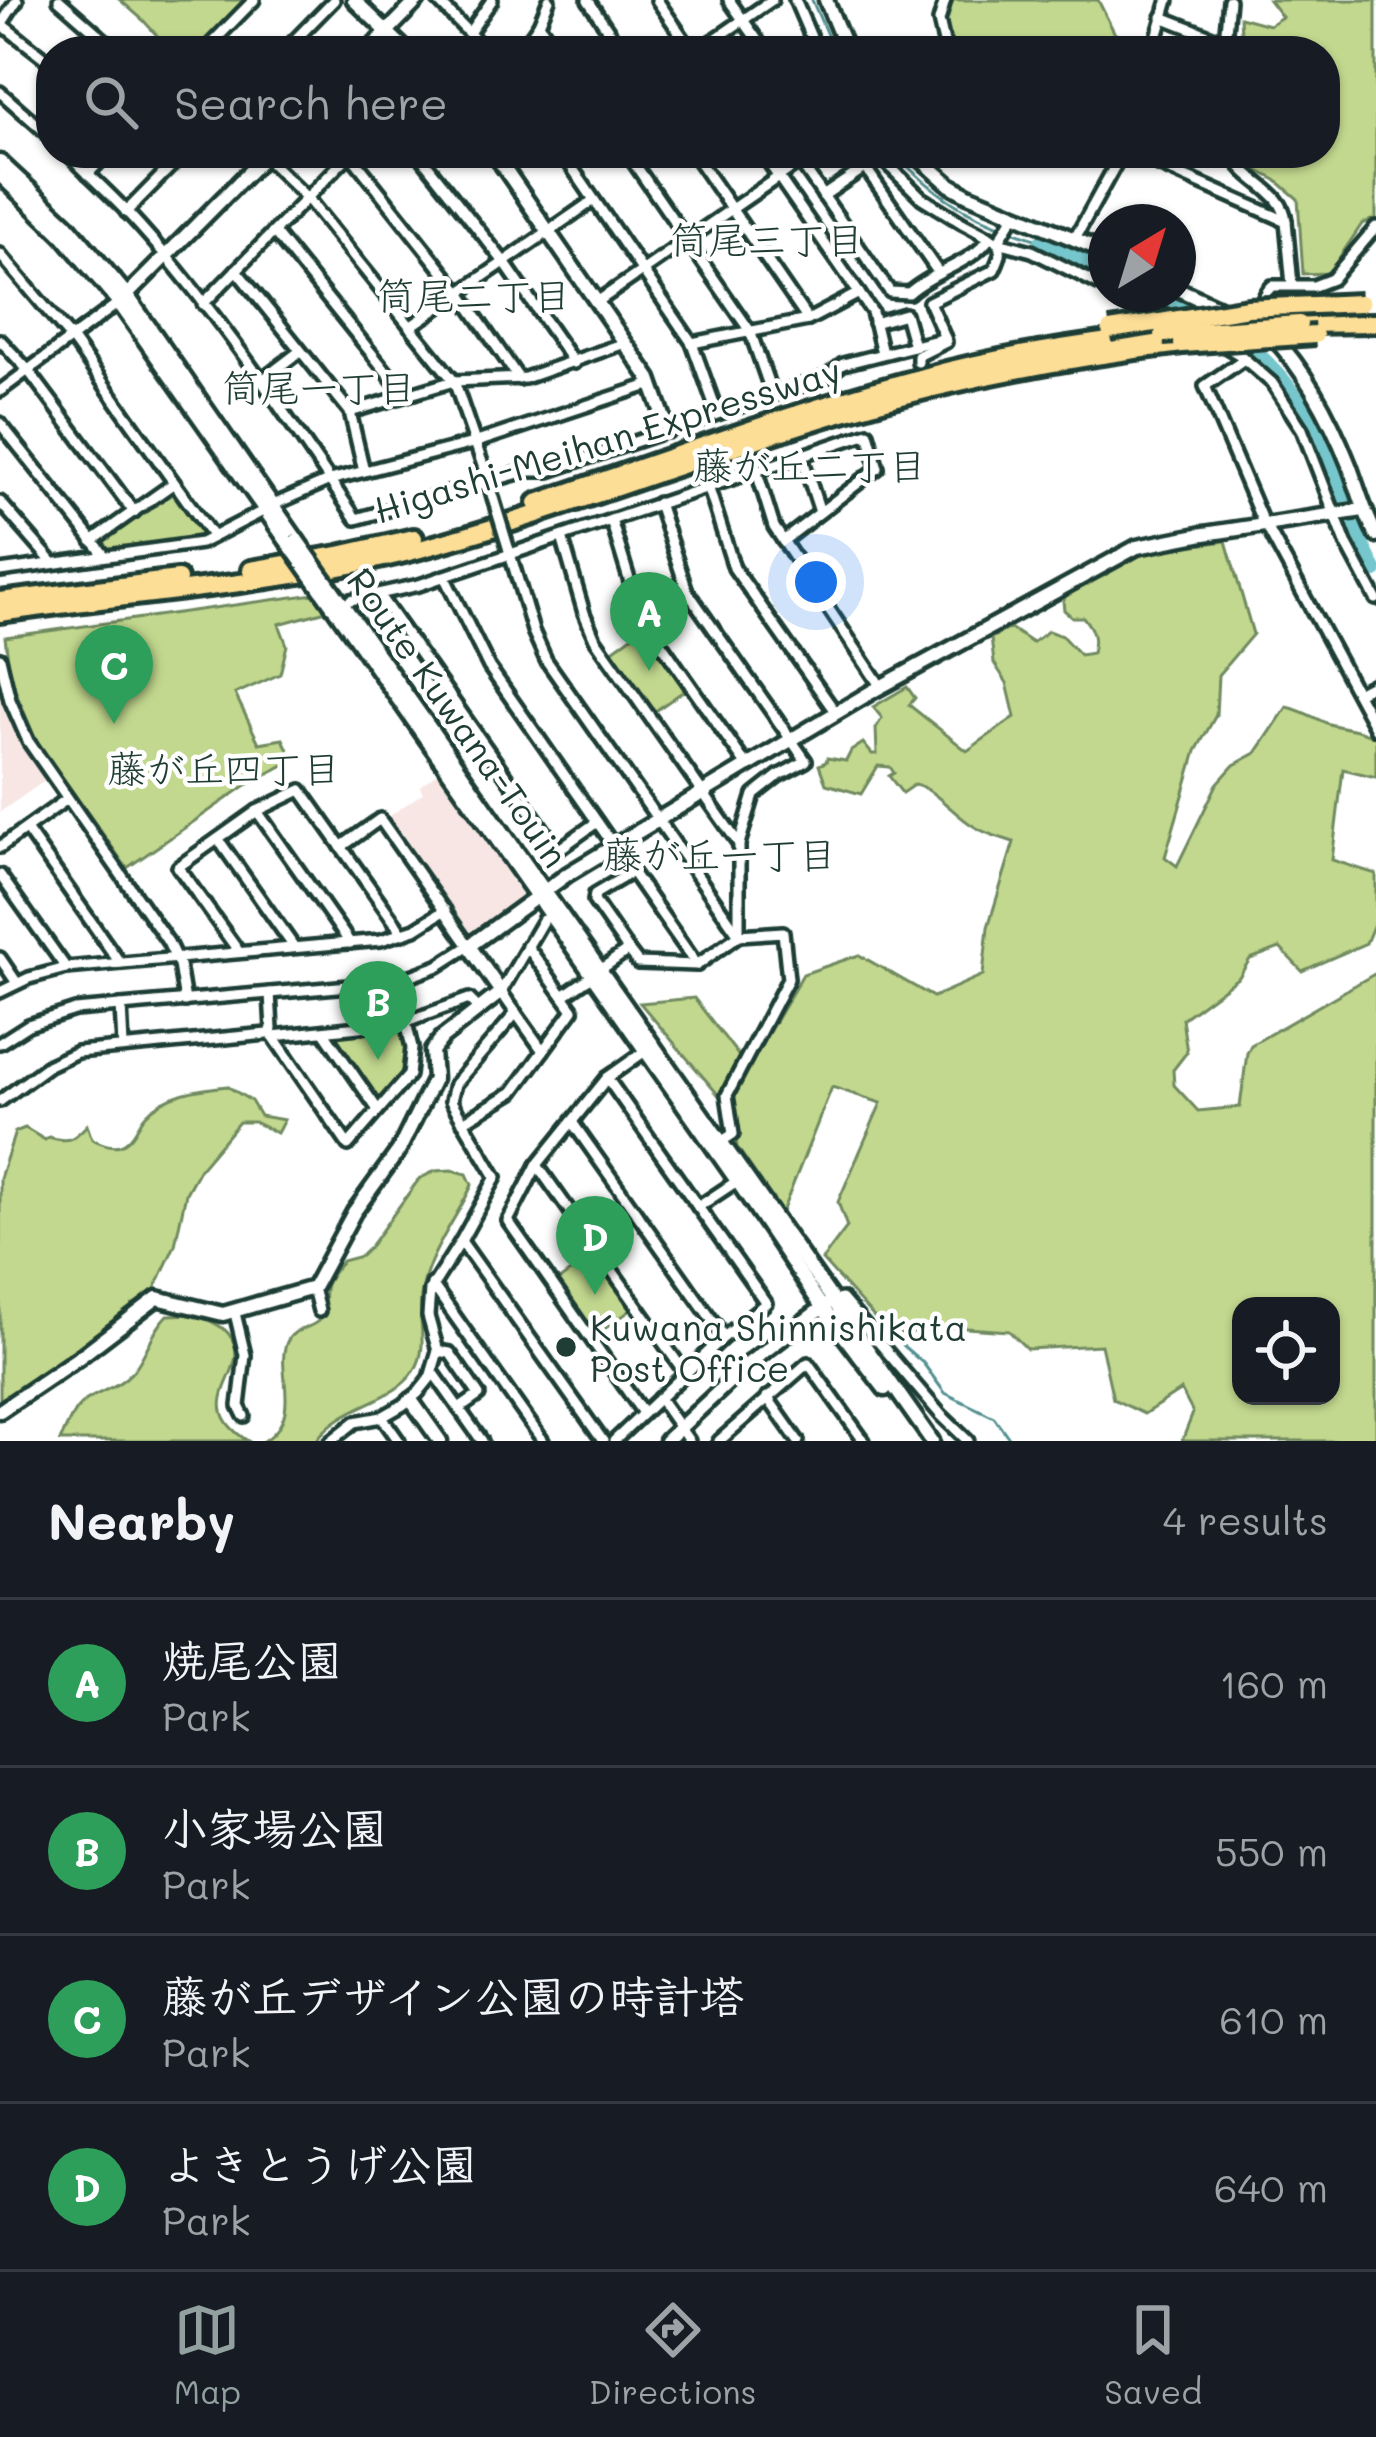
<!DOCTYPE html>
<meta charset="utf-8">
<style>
:root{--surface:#171b24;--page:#20242c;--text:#f1f3f6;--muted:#9ea1a6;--line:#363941;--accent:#92a19f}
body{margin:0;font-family:Mali,"Klee One",sans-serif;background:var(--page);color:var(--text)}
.controls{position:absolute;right:36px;bottom:36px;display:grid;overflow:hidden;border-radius:24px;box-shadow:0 3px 9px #0004}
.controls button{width:108px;height:108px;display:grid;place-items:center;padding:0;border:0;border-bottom:3px solid var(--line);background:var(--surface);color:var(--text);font:60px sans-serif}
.compass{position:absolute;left:1088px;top:204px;width:108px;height:108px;border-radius:50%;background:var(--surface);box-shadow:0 3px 9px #0004;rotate:38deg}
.you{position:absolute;left:816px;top:582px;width:42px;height:42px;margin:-30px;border:9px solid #fff;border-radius:50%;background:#1a73e8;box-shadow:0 0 0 18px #1a73e833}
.badge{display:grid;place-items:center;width:78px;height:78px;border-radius:50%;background:var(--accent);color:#fff;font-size:39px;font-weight:700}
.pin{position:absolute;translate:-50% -99px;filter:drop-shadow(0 3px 6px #0008)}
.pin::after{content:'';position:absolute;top:63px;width:42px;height:36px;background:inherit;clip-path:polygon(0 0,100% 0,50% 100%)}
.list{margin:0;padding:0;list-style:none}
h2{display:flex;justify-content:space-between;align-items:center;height:156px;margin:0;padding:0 48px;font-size:51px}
h2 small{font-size:39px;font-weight:400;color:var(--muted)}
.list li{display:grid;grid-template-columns:78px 1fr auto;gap:36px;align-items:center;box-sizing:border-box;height:168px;padding:0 48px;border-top:3px solid var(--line)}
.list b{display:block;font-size:45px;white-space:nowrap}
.list p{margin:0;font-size:39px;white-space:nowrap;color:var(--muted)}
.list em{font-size:39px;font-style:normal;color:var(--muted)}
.icon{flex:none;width:66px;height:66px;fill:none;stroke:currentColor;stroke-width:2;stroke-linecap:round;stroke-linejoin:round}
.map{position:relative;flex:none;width:1376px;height:1441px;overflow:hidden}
.search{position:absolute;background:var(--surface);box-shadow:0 3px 9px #0004;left:36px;right:36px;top:36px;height:132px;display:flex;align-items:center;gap:30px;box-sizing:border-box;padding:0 42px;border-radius:48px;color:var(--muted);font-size:45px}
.sheet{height:828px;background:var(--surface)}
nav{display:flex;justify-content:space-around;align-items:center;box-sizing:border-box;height:168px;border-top:3px solid var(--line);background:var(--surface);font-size:33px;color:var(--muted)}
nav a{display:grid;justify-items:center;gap:6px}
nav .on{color:var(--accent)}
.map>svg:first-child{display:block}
.built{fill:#f7e6e4}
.green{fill:#c2d88e;stroke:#708a61;stroke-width:3;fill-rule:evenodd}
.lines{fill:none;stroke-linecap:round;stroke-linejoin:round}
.stream{stroke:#539090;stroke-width:3}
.river{stroke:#76c7cd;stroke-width:14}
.street-casing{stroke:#1f3d34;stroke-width:18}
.secondary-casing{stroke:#1f3d34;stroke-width:21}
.highway-casing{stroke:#1f3d34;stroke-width:26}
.street{stroke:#fff;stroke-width:9}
.secondary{stroke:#fff;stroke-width:12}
.highway{stroke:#fdde96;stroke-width:16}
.street-bridge-casing{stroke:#1f3d34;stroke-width:18;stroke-linecap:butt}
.secondary-bridge-casing{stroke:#1f3d34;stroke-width:21;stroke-linecap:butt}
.highway-bridge-casing{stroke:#1f3d34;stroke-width:26;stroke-linecap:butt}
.street-bridge{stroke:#fff;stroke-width:9}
.secondary-bridge{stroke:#fff;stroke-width:12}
.highway-bridge{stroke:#fdde96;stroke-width:16}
.poi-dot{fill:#1f3d34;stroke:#fff;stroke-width:4.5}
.labels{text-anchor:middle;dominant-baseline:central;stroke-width:9;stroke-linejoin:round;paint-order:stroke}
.street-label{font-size:36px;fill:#1f3d34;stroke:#fff}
.poi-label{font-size:36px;fill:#1f3d34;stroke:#fff;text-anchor:start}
.neighbourhood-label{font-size:39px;fill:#1f3d34;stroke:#fff}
</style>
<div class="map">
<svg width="1376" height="1441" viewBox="0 0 1376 1441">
<rect width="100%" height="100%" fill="#fff"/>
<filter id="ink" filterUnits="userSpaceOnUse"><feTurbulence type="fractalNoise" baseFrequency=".00833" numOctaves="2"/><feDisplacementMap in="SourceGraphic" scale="24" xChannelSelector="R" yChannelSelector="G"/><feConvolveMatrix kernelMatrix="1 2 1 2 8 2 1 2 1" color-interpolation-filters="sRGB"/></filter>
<g filter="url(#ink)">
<g class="built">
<polygon points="0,688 11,724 21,746 46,780 0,812"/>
<polygon points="439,772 521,891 521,901 474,934 469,933 388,817 423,793 420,786"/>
</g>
<g class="green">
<polygon points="120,0 250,0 199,51 171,51 143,20"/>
<polygon points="950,0 1098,0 1115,34 1143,43 1142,51 949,51 944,21"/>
<polygon points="1269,0 1376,0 1376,218 1362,224 1329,273 1303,274 1298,199 1276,180 1259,171 1253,156 1254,153 1325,153 1325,51 1242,51 1240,17 1269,25 1282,17"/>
<polygon points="171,490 175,490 206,535 204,538 107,553 99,541"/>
<path d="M1226 541 1253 634 1218 675 1216 715 1196 751 1165 857 1177 866 1217 784 1234 765 1256 753 1287 707C1301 710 1313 717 1326 723 1343 729 1361 728 1376 738V777L1343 769 1332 860 1376 874V919L1366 943 1302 971 1280 948 1250 959 1239 977 1182 1019 1187 1052 1173 1070 1174 1085 1198 1111 1240 1107 1247 1053 1251 1045 1376 973V1441H1182L1193 1413 1181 1390 1144 1414 1113 1399 1101 1345 1027 1349 1009 1331 951 1327 891 1336 822 1260 847 1227 838 1202 881 1103 832 1087 782 1212 737 1147 733 1112 640 1003 694 998 748 1068 803 974 859 955 933 997 983 975 988 927 1014 842C1001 838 986 834 975 827 955 816 935 789 915 784L902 793 889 776 894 773 890 767 878 766 861 794 826 784 819 765 826 762 827 758 846 761 851 751 863 743 872 754H877L876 728 882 718 873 707 907 687 915 698 909 705 967 751 1015 717 1007 683 994 663 991 638 1010 628 1032 643 1048 631 1062 636 1080 655 1092 653C1096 638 1093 629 1083 617H1072L1064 610 1063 601 1069 591 1144 552ZM1241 1306H1331V1396H1241Z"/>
<polygon points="314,594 326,611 279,624 287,645 280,674 235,694 259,743 283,739 293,760 245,786 127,868 36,740 11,681 5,637"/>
<polygon points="644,627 688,688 651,714 610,655 610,652"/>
<path d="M401 1026 404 1028C411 1066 406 1073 382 1101L376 1099 335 1039 336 1034Z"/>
<path d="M227 1086 251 1101 260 1116 284 1120 277 1133 254 1122H239L200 1168 186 1193 175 1245 154 1291 36 1383 0 1407V1178L15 1132 25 1128 45 1140 49 1137C68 1143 73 1140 87 1125L92 1139C100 1143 111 1148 120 1145 133 1141 138 1124 145 1116 165 1093 199 1089 227 1086Z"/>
<path d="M452 1170 467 1174 472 1185C455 1222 426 1256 421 1297 418 1322 429 1349 414 1371 394 1403 341 1404 316 1441H264C305 1415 274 1370 287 1342 293 1328 308 1330 318 1321 329 1312 322 1296 326 1285 329 1276 337 1268 342 1261L361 1256 369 1248 419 1179 435 1171Z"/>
<polygon points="596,1253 634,1308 593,1337 555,1283"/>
<path d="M195 1314C205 1319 221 1324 228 1333 259 1370 184 1401 248 1441H60C67 1427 72 1411 85 1401 102 1390 119 1387 133 1371 147 1354 151 1332 168 1315Z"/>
</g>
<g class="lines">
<g class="stream">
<polyline points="812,0 834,51"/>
<path d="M894 153C943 203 976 220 1041 241"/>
<polyline points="902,1345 923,1363 945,1393 994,1417 1011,1441"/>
</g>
<g class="river">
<polyline points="1041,241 1106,271"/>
<polyline points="1153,294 1203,316"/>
<path d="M1237 337C1332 406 1325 480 1376 571"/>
</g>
<defs>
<g id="street">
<polyline points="59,0 117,51"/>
<polyline points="437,0 486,51"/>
<polyline points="588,0 622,51"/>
<polyline points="657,0 692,51"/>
<polyline points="729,0 765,51"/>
<polyline points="795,0 817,51"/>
<polyline points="945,0 939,21 946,51"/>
<polyline points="1162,17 1233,45"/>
<polyline points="0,23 51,63"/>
<polyline points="539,24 557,51"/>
<polyline points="0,26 17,0"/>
<polyline points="469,33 492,0"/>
<polyline points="214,51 209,46 254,0"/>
<polyline points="284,51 334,0"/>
<polyline points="520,51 539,24 549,0"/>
<polyline points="698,51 772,0"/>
<polyline points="1153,51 1168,0"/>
<polyline points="1224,51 1229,0"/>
<polyline points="0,92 51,137"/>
<path d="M67 153C87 173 108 192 127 212 214 305 285 414 356 519L526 471H549L826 377 843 364 914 346 905 314 874 323"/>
<polyline points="418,153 504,262 574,363"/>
<polyline points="562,153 692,343 717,412"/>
<polyline points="627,153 750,331 772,394"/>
<polyline points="693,153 808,320"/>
<polyline points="762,153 872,312 882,353"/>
<polyline points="876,153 922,198 962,223 998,242 1032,251 1106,288"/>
<polyline points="1131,153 1286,221 1292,285"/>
<path d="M1232 153C1244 182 1283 189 1286 221"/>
<polyline points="350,154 460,293 519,379"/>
<polyline points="264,156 307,198 454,381 489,483"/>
<path d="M800 162 890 292 909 293C933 271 974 263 990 237"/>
<polyline points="865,167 938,272"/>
<polyline points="88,174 108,153"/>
<polyline points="823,196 870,164"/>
<polyline points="126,212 184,153"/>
<polyline points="274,232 405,395"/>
<polyline points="1074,240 1122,153"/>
<polyline points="0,254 71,338 213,537"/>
<polyline points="236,270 350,412 364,471"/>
<polyline points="1119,294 1173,318"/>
<polyline points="597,302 813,153"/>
<polyline points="203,304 351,153"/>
<polyline points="410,327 594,200"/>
<path d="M1264 328C1262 311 1259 298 1272 286H1314L1332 279 1376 227"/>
<path d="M945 338 929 302 994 270C999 259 1003 252 998 242L1014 216"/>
<polyline points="0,340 28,370 134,512"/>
<polyline points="692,343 808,320 859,293"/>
<polyline points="1220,343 1240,355 1272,383 1302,429 1346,543 1376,599"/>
<polyline points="914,346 945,338"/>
<polyline points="1244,359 1205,386 1264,525"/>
<polyline points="918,362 918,356 946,342 945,338"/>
<polyline points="262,380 300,351"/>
<polyline points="0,391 121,301"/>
<polyline points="350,412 454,381 525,378 625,343"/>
<polyline points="0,423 105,556"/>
<polyline points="801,454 820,512"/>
<polyline points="756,469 774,527 881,687"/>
<polyline points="708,486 734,568 836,713"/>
<polyline points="0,502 53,563"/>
<polyline points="273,505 330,480 477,442 652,384"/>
<polyline points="611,520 639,612 747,766"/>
<polyline points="1266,525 1376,729"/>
<polyline points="562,537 584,613 595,639 739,844"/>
<polyline points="92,541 174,483"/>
<polyline points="508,547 533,631 546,660 739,935 783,932 788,979 727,1095 733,1134 721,1142"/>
<polyline points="0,571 201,543 265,510"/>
<polyline points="444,576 489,667 697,965"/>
<polyline points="378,594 558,850 597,822"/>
<polyline points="341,602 419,585 868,433 878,468 783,541"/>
<polyline points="0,658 10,700 28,741 168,942 179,965 185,1001"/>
<polyline points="1357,693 1376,683"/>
<polyline points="257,811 350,943"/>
<polyline points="26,829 120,963"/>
<polyline points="218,839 294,947"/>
<polyline points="0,847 67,799"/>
<polyline points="0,875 66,968"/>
<polyline points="543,920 501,992 543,1051"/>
<polyline points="628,950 594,901 595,894 632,872"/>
<polyline points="239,952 178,867 257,811 301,790 403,934"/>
<polyline points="0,958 17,983"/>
<polyline points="600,970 628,950 638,963 697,965 739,935 739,844 754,795 778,776 806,761 687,591 658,503"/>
<polyline points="0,992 29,978 66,968 381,940 415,929 445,910"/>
<polyline points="563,996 592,976"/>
<polyline points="121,1006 123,1046"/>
<polyline points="270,1032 272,1029 270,993"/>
<polyline points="324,1032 378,1110"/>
<polyline points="273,1036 348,1145 409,1075 412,1048 406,1022"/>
<polyline points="0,1043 28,1025 75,1010 395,982 438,966 469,946 380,819 341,847"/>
<polyline points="607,1078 766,1303 724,1337 614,1441"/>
<polyline points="0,1101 49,1065 77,1052 267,1034 270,1032 273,1036 406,1022 469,999 479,1009"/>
<polyline points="463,1122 513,1092 573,1010 527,946"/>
<polyline points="572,1122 724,1337"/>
<polyline points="537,1165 685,1373"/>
<polyline points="698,1207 737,1181"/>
<polyline points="461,1241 603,1441"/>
<polyline points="432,1284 543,1441"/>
<polyline points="313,1288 319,1311"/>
<polyline points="832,1301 842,1299 941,1415 968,1441"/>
<polyline points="235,1313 245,1355 239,1406 244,1416"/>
<polyline points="438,1351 450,1353 479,1395 459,1409"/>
<polyline points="433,1372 482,1441"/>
<polyline points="767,1397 798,1441"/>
<polyline points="659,1398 689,1441"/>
<polyline points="643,1413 508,1221 537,1165 607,1078 645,1051"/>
<polyline points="382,1417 399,1441"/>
<polyline points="331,1441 355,1422 382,1417 403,1405 418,1393 430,1378 438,1351 428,1316 430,1290 461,1241 496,1177 451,1101 455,1084 516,1013"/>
<polyline points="719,1441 808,1363 864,1441"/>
</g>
<g id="secondary">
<polyline points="354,0 407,51"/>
<polyline points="826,0 847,51"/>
<polyline points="368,51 418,0"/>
<polyline points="494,153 650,379 668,430"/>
<polyline points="914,153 950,185 968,195 1106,252"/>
<polyline points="0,162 67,224 127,295 297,540"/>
<polyline points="0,175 63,236 119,303 286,540"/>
<polyline points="1178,289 1256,325"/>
<polyline points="127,295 268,153"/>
<path d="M1272 336C1307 372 1331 419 1349 465 1358 489 1364 512 1376 535"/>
<polyline points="341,602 932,1441"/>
<polyline points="332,605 740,1185 822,1307 885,1389"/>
<polyline points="411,1400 440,1441"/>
<polyline points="0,1411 81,1356 157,1298 223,1314 313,1288 354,1212 399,1150 434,1079 432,1051 442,1038 501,992 469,946 568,874 747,766 873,691 1137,547 1198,535 1363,510"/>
<polyline points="666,1441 749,1363 826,1305"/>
</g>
<g id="highway">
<polyline points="1299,324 1376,323"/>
<path d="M537 503C664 461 790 412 920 378 999 356 1082 344 1163 334"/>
<polyline points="251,570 339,555 414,538"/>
<polyline points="0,601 178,579"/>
<path d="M0 613C137 593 278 585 413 551 556 513 694 457 836 414 950 380 1064 358 1182 344"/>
</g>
</defs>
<use href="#street" class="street-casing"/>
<use href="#secondary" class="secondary-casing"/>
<use href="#highway" class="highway-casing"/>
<use href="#street" class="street"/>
<use href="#secondary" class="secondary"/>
<use href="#highway" class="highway"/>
<defs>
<polyline id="street-bridge" points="490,488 508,547"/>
<g id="secondary-bridge">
<polyline points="286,540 332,605"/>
<polyline points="297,540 341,602"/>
</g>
<g id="highway-bridge">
<polyline points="1110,330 1248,308 1361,303"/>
<polyline points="1163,334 1299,324"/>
<polyline points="1182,344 1315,335"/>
</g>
</defs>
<use href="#street-bridge" class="street-bridge-casing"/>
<use href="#secondary-bridge" class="secondary-bridge-casing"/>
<use href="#highway-bridge" class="highway-bridge-casing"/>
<use href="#street-bridge" class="street-bridge"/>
<use href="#secondary-bridge" class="secondary-bridge"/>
<use href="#highway-bridge" class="highway-bridge"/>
</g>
</g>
<circle class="poi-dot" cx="566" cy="1347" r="12"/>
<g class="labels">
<g class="street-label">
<text transform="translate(607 439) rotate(-17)">Higashi-Meihan Expressway</text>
<text transform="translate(459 717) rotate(55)">Route Kuwana-Touin</text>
</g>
<g class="poi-label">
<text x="590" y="1326">Kuwana Shinnishikata<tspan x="590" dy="41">Post Office</tspan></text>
</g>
<g class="neighbourhood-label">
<text x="767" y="238">筒尾三丁目</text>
<text x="474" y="294">筒尾二丁目</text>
<text x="319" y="386">筒尾一丁目</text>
<text x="810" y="464">藤が丘二丁目</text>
<text x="224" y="767">藤が丘四丁目</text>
<text x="720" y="853">藤が丘一丁目</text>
</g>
</g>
</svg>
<div class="controls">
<button><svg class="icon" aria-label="locate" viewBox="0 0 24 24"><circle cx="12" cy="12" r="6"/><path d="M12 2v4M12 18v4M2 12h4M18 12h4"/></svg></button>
</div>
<svg class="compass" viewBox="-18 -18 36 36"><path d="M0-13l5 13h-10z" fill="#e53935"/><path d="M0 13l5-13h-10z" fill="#9ea1a6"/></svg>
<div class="you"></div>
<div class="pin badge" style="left:649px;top:671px;background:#2e9e5b">A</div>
<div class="pin badge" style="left:378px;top:1060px;background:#2e9e5b">B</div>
<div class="pin badge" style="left:114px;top:724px;background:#2e9e5b">C</div>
<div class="pin badge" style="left:595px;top:1295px;background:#2e9e5b">D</div>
<div class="search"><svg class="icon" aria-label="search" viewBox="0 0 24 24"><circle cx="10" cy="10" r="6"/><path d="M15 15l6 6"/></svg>Search here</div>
</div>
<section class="sheet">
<h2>Nearby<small>4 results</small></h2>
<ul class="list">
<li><span class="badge" style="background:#2e9e5b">A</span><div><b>焼尾公園</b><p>Park</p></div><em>160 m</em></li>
<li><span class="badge" style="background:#2e9e5b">B</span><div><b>小家場公園</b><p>Park</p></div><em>550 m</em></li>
<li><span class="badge" style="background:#2e9e5b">C</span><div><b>藤が丘デザイン公園の時計塔</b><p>Park</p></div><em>610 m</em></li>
<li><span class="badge" style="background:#2e9e5b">D</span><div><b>よきとうげ公園</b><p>Park</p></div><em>640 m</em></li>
</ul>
</section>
<nav>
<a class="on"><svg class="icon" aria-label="map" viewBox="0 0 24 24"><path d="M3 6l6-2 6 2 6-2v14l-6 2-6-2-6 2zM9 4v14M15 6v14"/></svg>Map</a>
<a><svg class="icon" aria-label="directions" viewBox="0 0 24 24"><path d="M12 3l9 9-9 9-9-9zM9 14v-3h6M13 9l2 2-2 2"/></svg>Directions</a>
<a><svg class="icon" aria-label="saved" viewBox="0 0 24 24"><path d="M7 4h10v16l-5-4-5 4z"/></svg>Saved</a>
</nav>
